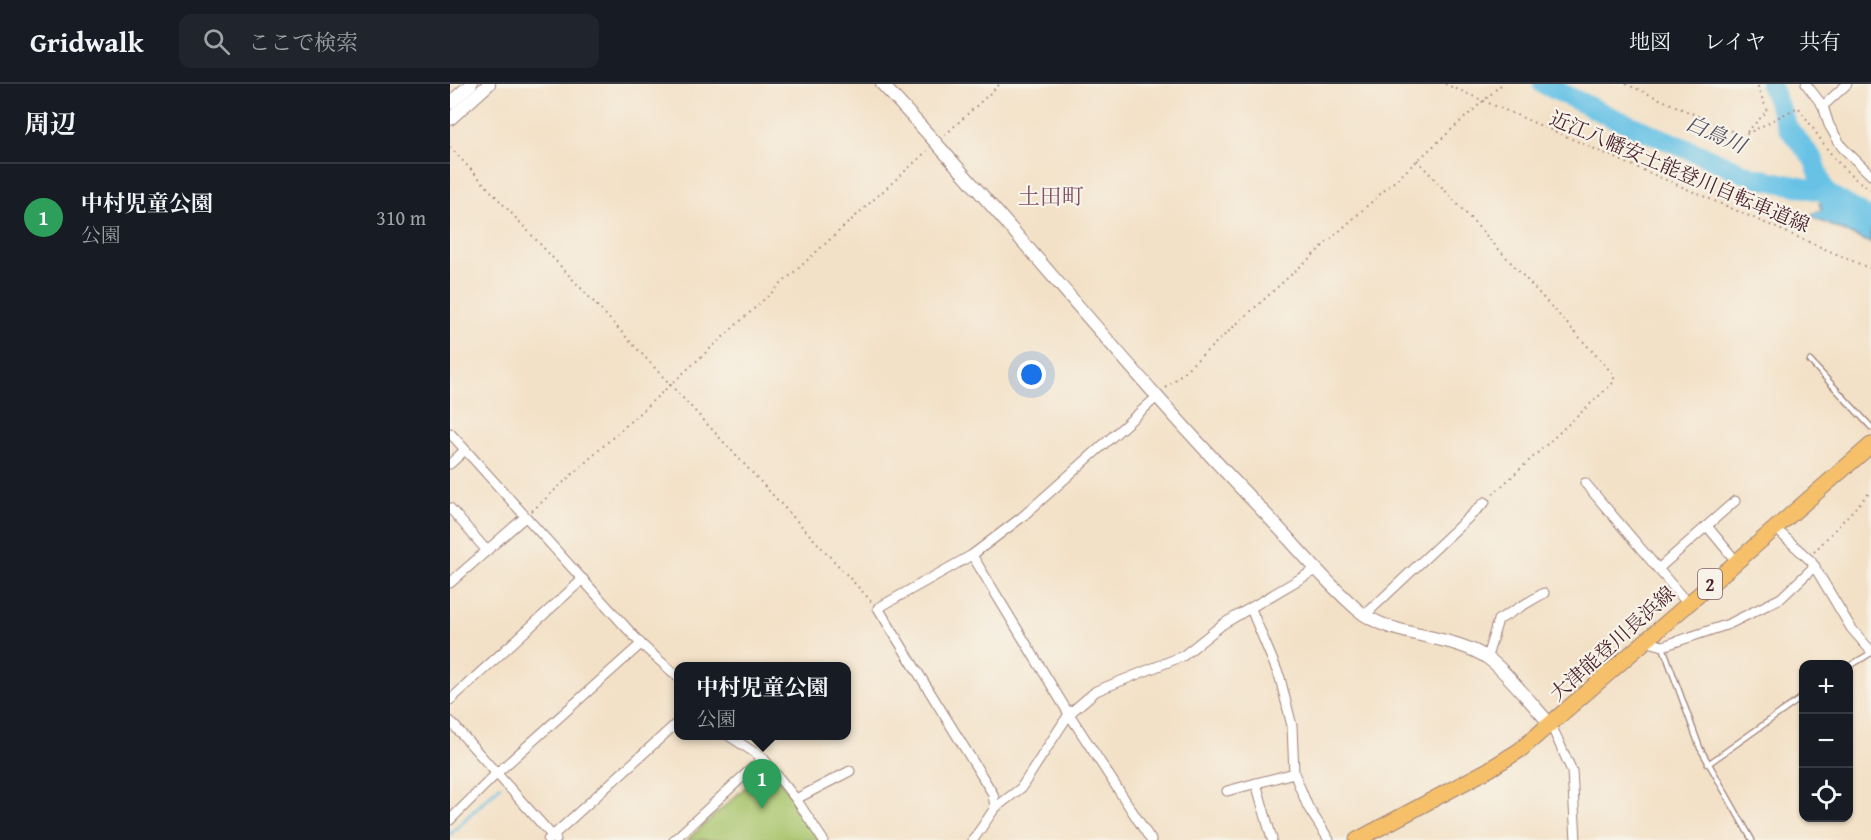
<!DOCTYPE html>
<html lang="ja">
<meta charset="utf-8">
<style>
:root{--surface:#171b24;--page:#20242c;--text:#f1f3f6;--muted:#9ea1a6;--line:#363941;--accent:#db2777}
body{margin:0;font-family:"Gentium Book Plus","Noto Serif JP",serif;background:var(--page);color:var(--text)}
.controls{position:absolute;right:18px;bottom:18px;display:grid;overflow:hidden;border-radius:12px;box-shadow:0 2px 4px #0004}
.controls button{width:54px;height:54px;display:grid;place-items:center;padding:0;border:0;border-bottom:2px solid var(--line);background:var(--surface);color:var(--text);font:30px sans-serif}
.you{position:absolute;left:582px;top:291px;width:21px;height:21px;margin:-15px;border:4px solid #fff;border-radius:50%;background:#1a73e8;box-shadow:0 0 0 9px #1a73e833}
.badge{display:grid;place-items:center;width:39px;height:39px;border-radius:50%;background:var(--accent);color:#fff;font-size:20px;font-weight:700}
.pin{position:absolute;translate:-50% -50px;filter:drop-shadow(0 2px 3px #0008)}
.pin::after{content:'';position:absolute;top:32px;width:21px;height:18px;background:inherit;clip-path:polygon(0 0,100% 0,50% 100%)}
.popup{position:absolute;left:224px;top:578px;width:177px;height:78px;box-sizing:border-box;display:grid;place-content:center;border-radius:12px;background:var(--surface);filter:drop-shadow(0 2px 4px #0005);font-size:20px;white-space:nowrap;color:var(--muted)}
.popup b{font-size:22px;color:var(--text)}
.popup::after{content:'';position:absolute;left:50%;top:100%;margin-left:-12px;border:12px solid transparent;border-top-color:var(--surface)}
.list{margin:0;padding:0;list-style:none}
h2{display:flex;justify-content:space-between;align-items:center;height:78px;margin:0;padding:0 24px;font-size:26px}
h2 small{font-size:20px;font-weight:400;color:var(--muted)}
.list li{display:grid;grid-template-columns:39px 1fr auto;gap:18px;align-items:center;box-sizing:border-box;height:108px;padding:0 24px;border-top:2px solid var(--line)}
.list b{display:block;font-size:22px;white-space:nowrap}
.list p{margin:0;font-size:20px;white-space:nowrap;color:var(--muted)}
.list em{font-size:20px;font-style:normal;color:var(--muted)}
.icon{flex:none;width:33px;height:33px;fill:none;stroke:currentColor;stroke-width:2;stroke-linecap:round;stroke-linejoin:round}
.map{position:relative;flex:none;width:1421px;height:756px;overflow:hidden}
header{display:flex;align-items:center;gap:36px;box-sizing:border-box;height:84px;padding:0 30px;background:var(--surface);border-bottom:2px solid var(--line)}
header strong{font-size:28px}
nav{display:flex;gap:33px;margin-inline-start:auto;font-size:21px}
.search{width:420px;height:54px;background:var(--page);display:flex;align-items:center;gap:15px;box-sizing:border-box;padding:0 21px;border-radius:12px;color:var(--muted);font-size:22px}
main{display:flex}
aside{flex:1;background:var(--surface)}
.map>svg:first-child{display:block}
.green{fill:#a7c46b;stroke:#78724b;stroke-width:1.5}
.water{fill:#68c2e6;stroke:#597088;stroke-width:1.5}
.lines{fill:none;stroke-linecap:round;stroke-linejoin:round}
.stream{stroke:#68c2e6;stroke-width:3}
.river{stroke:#68c2e6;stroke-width:20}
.service-casing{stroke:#9e8079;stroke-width:7}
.minor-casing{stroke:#9e8079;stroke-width:11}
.tertiary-casing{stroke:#9e8079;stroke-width:14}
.primary-casing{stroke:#9e8079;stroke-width:17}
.path{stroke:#9e8079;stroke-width:2;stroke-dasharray:1.5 4.5;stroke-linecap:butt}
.service{stroke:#fff;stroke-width:4.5}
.minor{stroke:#fff;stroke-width:9}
.tertiary{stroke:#fff;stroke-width:12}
.primary{stroke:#f6c06b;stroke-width:15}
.labels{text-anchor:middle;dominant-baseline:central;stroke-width:4.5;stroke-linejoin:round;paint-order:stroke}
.shield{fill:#f7f3e8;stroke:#7e5f64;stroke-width:1.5}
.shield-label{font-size:18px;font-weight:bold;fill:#4a1f2b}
.street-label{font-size:20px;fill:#4a1f2b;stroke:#f7f3e8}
.water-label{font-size:21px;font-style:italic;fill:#535063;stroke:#f7f3e8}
.quarter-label{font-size:22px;fill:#83506a;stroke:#f7f3e8}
</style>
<header>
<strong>Gridwalk</strong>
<div class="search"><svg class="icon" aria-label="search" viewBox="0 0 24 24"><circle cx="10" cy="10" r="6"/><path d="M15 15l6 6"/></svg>ここで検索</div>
<nav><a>地図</a><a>レイヤ</a><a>共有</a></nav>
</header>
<main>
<aside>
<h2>周辺<small></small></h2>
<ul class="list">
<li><span class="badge" style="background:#2e9e5b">1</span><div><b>中村児童公園</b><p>公園</p></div><em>310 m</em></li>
</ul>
</aside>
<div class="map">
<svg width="1421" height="756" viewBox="0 0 1421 756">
<rect width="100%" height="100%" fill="#f7f3e8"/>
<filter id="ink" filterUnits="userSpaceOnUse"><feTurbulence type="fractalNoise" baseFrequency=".0167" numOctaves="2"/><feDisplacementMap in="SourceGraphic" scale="12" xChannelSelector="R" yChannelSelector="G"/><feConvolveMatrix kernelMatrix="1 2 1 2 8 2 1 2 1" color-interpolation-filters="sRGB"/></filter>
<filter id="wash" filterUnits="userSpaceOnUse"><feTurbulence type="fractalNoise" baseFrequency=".008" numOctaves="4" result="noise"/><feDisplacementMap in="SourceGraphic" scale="24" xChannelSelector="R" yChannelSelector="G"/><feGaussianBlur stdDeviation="1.35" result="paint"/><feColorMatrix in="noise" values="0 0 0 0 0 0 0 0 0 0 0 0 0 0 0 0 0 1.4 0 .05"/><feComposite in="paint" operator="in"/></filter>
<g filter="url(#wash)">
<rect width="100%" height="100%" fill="#f3e1c7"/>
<polygon class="green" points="321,684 374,756 237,756 314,687"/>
<polygon class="water" points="1382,107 1421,136 1421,159 1359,132 1372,125 1369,120"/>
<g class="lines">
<polyline class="stream" points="0,750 50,702"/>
<g class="river">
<polyline points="1093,0 1159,32 1303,93 1375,108 1421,135"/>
<polyline points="1320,0 1338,44 1364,76 1375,108"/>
</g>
</g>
</g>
<g filter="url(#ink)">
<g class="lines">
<defs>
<g id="service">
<polyline points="1360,277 1421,343"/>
<polyline points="1213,563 1250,664 1302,756"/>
<polyline points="1398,583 1421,569"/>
<polyline points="1258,680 1354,612"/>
</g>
<g id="minor">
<polyline points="1356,0 1373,22 1379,41 1392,63 1421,91"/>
<polyline points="1373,22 1397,0"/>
<polyline points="0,349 191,560 228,593"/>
<polyline points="0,380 15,366"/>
<polyline points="1135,399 1238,520"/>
<polyline points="0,424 37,467"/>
<polyline points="1257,442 1286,477"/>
<polyline points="1325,444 1361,477 1401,544 1421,567"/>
<polyline points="522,471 619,630 701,756"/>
<polyline points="1208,485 1285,417"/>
<polyline points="0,499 75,433"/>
<polyline points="801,525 830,594 842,642 844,689 858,723 879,756"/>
<polyline points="915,531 1035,418"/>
<polyline points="1195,557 1213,562 1279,540 1331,514 1365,482"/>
<polyline points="1037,573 1048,536 1094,509"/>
<polyline points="0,616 133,495"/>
<polyline points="0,637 106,756"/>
<polyline points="1101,641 1122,687 1126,756"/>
<polyline points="279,652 313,674 346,715 373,756"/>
<polyline points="806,699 822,755"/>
<polyline points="777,707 844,689"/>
<polyline points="346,715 400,687"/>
<polyline points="545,724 543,710 428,524 522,471 572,433 708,312"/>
<polyline points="0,736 47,689 191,560"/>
<polyline points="98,756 228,638"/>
<polyline points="224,756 313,674"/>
<polyline points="523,756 545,724 571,704 619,630 646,607 733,572 773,540 865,486"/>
</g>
<g id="tertiary">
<path d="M432 0C562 138 678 288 810 424 843 458 872 495 908 526 941 554 998 549 1036 573 1053 583 1085 624 1101 641"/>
<polyline points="0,19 21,0"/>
<polyline points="0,35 39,0"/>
</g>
<polyline id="primary" points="907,756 1038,686 1070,666 1421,361"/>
</defs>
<use href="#service" class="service-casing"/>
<use href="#minor" class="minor-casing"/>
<use href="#tertiary" class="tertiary-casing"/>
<use href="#primary" class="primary-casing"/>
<g class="path">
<polyline points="995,0 1421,185"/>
<path d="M1176 0 1293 52 1348 23C1372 55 1385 85 1421 105"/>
<polyline points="1297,48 1317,27 1307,0"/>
<polyline points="495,51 550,0"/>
<polyline points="0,63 422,518"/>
<polyline points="967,76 1164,291 1164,298 1041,412"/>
<polyline points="716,304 1052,0"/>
<polyline points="82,427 477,67"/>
<polyline points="1364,468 1421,407"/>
</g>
<use href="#service" class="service"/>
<use href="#minor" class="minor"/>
<use href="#tertiary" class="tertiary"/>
<use href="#primary" class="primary"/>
</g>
</g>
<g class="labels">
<rect class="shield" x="1248" y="485" width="24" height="30" rx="4.5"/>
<g class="shield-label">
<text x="1260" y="500">2</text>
</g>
<g class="street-label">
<text transform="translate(1230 87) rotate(23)">近江八幡安土能登川自転車道線</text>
<text transform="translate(1162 559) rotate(-42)">大津能登川長浜線</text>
</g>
<g class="water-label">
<text transform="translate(1266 50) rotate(24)">白鳥川</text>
</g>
<g class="quarter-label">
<text x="601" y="112">土田町</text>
</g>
</g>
</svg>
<div class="controls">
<button>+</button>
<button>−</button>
<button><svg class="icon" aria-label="locate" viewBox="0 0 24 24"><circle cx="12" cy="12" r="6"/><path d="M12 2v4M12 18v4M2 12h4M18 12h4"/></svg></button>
</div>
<div class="you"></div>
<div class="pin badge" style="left:312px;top:725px;background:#2e9e5b">1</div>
<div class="popup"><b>中村児童公園</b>公園</div>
</div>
</main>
